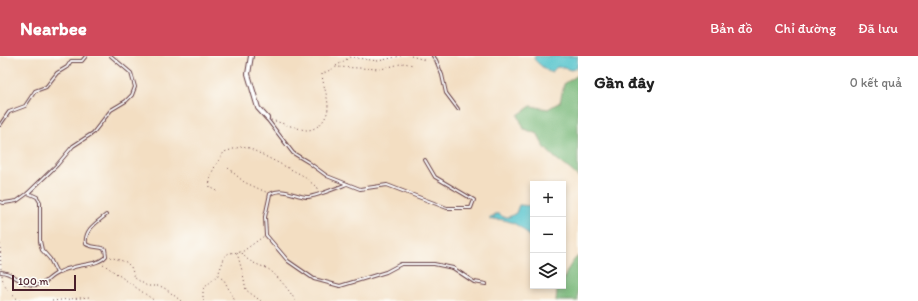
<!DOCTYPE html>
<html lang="vi">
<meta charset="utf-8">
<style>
:root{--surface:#fff;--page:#f6f6f6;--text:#222;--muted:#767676;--line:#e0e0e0;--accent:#d1495b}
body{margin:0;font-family:Itim,sans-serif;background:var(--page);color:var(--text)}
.controls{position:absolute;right:12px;bottom:12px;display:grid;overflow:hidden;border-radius:0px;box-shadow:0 2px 6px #0003}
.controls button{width:36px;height:36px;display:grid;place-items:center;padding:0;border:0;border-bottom:1px solid var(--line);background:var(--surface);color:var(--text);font:20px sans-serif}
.scale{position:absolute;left:12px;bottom:10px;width:64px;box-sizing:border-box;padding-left:4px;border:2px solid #4a1f2b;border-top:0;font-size:11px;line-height:14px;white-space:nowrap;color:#4a1f2b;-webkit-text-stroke:3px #fdfcf7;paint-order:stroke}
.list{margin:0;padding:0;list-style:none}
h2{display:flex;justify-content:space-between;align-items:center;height:52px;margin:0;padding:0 16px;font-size:17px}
h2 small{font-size:13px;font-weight:400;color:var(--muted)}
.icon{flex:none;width:22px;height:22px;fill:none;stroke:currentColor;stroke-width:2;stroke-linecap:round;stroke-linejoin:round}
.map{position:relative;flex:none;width:578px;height:245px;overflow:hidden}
header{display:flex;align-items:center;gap:24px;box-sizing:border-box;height:56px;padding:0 20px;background:var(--accent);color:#fff}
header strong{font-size:19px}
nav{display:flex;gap:22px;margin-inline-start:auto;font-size:14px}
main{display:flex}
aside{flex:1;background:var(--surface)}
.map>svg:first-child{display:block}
.forest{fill:#78b879;stroke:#616c52}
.water{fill:#58c5cd;stroke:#51727c}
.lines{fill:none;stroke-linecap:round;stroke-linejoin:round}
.service-casing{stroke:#633c42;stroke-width:4}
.minor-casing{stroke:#633c42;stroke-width:6}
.path{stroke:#633c42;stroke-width:1;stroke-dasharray:1 3;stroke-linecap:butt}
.service{stroke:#fff;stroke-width:2}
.minor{stroke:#fff;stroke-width:4}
</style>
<header>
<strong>Nearbee</strong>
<nav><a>Bản đồ</a><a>Chỉ đường</a><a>Đã lưu</a></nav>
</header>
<main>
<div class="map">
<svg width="578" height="245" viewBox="0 0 578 245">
<rect width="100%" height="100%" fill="#fdfcf7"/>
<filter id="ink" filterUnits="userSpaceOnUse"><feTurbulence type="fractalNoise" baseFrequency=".025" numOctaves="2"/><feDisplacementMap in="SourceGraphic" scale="8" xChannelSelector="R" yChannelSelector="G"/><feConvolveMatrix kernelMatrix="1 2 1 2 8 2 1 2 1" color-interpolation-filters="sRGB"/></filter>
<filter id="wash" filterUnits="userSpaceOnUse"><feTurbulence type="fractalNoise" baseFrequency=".012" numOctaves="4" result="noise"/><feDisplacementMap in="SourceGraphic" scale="16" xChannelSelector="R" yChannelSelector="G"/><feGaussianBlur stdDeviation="0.9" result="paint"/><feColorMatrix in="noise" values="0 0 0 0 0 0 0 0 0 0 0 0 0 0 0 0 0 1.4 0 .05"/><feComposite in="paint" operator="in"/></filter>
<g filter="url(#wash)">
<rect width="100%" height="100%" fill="#f3dec2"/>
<g class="forest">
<path d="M578 19V121C564 106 544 99 538 78L524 73 518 59 531 50 548 53 560 46 564 28Z"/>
<path d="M578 200V245H556L557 235 560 230H563C563 220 571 206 578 200Z"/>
</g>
<g class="water">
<path d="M535 0H578L577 12 571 14 564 12 557 11 552 16H549C544 12 538 8 534 3Z"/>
<path d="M519 149 533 150V183L531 184C524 169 505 161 490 164V161H494L495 158H500L503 161H509L516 157Z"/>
</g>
</g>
<g filter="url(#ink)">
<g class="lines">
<defs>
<g id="service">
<polyline points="433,0 436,4 442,19 446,37 458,53"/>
<polyline points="267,63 293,97 308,106 327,120 360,133 387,129 447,152 471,152 474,144 435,121 425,104"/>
<polyline points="0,69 9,56 25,50 35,35 46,31 57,17 67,11 71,5 82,5 86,0"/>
<path d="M347 128C339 131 314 141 307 141 294 140 283 131 270 138L265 161 266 179 288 205 314 223 340 230 386 216 401 208H434L453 212 474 226 486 228"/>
<polyline points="28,137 37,141 40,146 40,185 42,194 50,203 57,217"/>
<polyline points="0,146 4,147 17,145 28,137 57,109 73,90 93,77 111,54 126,45 132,39 135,31 131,17 111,0"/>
<path d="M1 216C13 216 22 230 36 229 45 229 47 223 54 219 59 216 66 213 71 212 82 208 99 209 106 200L105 193C98 190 92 192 86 188 84 174 96 167 106 159"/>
</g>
<polyline id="minor" points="251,0 248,18 258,52 267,62"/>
</defs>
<use href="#service" class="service-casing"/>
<use href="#minor" class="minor-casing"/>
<g class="path">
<polyline points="411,0 425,4"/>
<polyline points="336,10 350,1 378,5 401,0"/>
<path d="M271 64C279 66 301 74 307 74 318 74 328 62 328 51 328 40 323 30 322 18L336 11 381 13 404 7 413 9"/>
<polyline points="228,112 244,126 268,137"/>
<path d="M217 135 210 131C208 117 218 107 224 96L243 90 249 92 302 119 320 134"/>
<polyline points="0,188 1,214"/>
<polyline points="237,197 243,218 246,234 261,245"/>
<path d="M242 197C248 207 258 208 268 213 274 216 293 238 295 245"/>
<polyline points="110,201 126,206 131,211 135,222 147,230 160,230 166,233 181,245"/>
<polyline points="103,208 155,245"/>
<path d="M2 219C3 232 10 237 20 245"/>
<polyline points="218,220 224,224 235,245"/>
<polyline points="52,245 89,241"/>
<polyline points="203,245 203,233 218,219 225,200 229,197 242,196 264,180"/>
</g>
<use href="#service" class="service"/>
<use href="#minor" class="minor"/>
</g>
</g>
</svg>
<div class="controls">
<button>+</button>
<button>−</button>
<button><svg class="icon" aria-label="layers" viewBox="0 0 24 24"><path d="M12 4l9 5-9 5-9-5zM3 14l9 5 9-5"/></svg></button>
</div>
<div class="scale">100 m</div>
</div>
<aside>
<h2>Gần đây<small>0 kết quả</small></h2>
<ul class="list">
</ul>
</aside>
</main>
